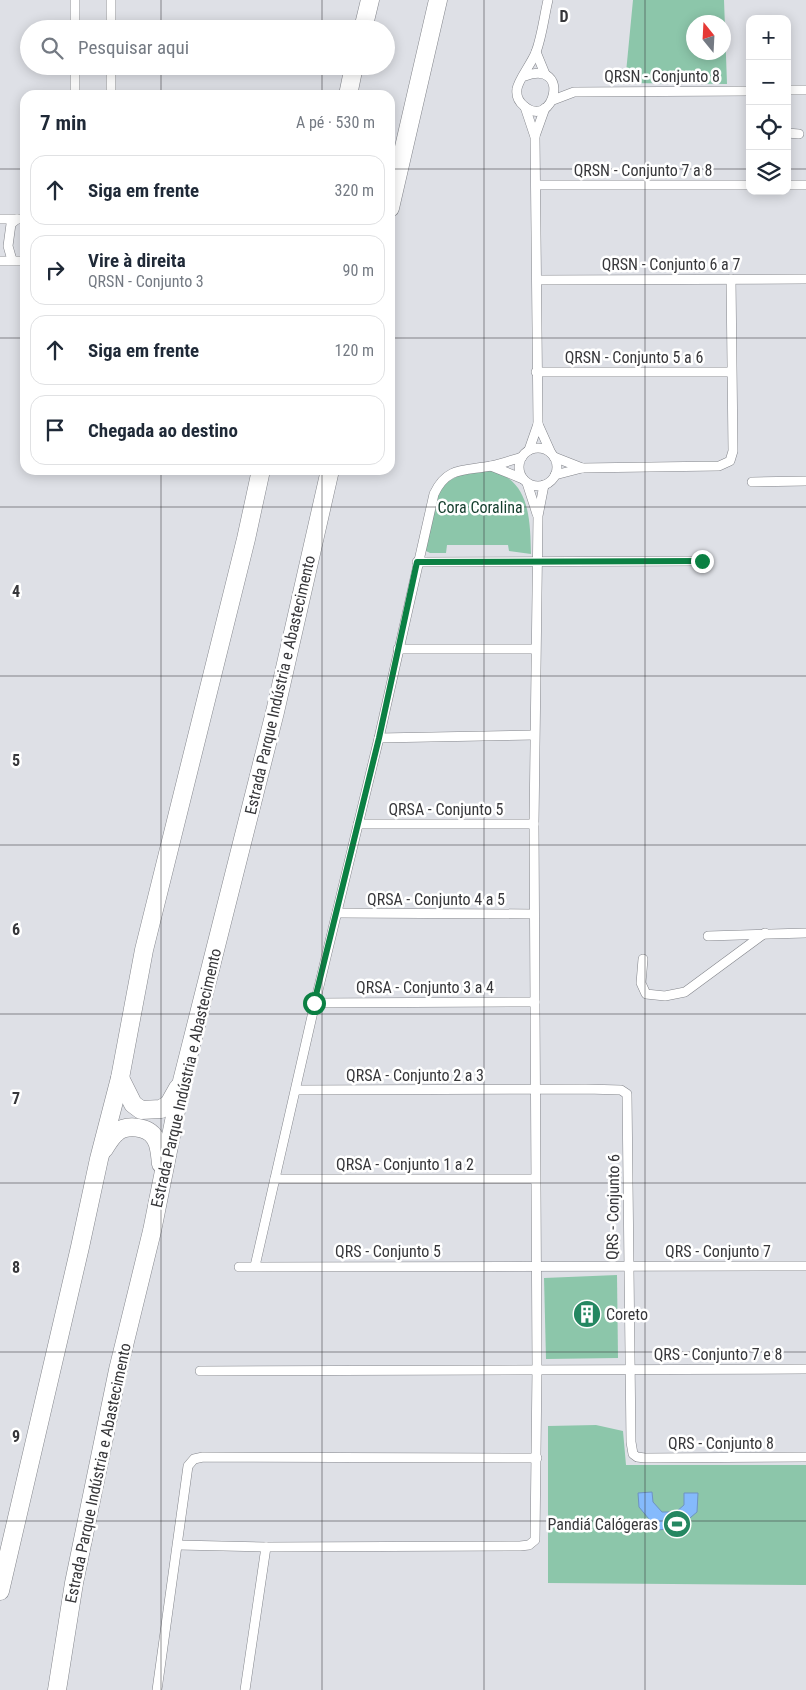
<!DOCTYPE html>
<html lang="pt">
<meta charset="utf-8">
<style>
:root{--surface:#fff;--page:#f6f6f7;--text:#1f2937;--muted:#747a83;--line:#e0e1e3}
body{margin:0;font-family:"Roboto Condensed",sans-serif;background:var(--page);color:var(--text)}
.controls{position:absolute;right:15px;top:15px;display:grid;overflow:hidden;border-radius:10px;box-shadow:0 2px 12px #0003}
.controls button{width:45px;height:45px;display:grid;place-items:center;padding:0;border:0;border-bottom:1px solid var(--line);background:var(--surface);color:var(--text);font:25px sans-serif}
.compass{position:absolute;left:686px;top:15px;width:45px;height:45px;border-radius:50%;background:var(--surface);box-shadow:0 2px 12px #0003;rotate:342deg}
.stop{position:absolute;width:15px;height:15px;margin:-11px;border:4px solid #0b8043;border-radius:50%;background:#fff}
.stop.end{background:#0b8043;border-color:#fff;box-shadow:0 1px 5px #0008}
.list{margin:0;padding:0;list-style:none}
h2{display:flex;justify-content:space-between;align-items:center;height:65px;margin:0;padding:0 20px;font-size:21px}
h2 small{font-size:16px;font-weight:400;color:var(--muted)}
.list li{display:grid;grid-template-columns:32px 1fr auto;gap:15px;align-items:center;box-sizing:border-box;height:70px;margin:0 10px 10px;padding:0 10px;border:1px solid var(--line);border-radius:15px}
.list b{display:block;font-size:19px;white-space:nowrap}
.list p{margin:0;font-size:16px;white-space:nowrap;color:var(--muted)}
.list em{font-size:16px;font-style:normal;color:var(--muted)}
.icon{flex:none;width:28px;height:28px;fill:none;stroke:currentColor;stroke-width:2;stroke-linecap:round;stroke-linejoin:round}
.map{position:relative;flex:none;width:806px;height:1690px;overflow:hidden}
.search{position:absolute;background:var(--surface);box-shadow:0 2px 12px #0003;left:20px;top:20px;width:375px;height:55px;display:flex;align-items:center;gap:12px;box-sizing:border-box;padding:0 18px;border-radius:28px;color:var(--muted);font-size:19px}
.panel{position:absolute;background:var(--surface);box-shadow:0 2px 12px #0003;left:20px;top:90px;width:375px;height:385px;border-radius:15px}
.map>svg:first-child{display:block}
.green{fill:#8cc6aa;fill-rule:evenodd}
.water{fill:#85bafc;stroke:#6e93c2}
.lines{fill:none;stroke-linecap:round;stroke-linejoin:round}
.street-casing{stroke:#83858b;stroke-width:10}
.highway-casing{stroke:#83858b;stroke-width:19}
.street{stroke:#fff;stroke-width:9}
.highway{stroke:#fff;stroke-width:18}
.route{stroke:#0b8043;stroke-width:6}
.grid{fill:none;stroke:#37373a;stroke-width:1;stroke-opacity:0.55}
.labels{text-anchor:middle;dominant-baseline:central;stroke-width:5;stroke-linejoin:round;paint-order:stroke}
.street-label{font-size:16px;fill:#37373a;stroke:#fff}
.park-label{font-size:16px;fill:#133d2c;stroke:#fff}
.poi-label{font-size:16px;fill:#37373a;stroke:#fff;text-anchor:start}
.grid-label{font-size:16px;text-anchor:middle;font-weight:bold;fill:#37373a;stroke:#fff;stroke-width:5;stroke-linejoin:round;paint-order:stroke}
</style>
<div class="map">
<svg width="806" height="1690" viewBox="0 0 806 1690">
<rect width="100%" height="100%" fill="#dee0e6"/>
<g class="green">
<path d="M633 0H724L727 84 625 83ZM724 22V52H694V22Z"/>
<path d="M484 469C530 476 530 517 531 554L509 551 508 545H447L446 553H430L426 551C424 542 428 533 430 524 438 483 444 478 484 469Z"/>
<polygon points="617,1275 618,1358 546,1359 544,1278"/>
<polygon points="596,1425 623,1431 626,1465 806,1465 806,1585 548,1583 548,1426"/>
</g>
<polygon class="water" points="652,1492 653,1502 662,1512 676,1512 684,1505 684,1493 698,1493 697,1512 678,1528 658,1530 639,1507 638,1493"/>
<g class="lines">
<defs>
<g id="street">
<polyline points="75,29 75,0"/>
<polyline points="111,29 111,0"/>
<polyline points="536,52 545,74"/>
<path d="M525 76C572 59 554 131 524 106 519 102 516 96 517 89 518 80 532 63 536 52 542 36 544 17 548 0"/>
<polyline points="787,90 806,90"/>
<polyline points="75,95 75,66"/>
<polyline points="111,95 111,66"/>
<polyline points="553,100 574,92 750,91"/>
<polyline points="525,107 535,137 538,424"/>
<polyline points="787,133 799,134"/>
<polyline points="535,136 545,108"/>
<polyline points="536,185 750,185"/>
<polyline points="787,185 806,185"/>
<polyline points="0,219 25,219"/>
<polyline points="12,260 8,246 11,224 17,219"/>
<polyline points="0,261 25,261"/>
<polyline points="537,280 806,279"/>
<polyline points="536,372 731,372"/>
<circle cx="538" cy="467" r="19"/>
<polyline points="529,450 538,424 551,453"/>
<polyline points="554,457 582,468"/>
<polyline points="491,466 523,479"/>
<polyline points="555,475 582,468 719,466 730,461 733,451 731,279"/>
<polyline points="752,482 806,481"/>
<polyline points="527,483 537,514"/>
<polyline points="417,562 702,561"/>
<polyline points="398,649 535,649"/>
<polyline points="379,738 534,735"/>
<polyline points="358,824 534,824"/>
<polyline points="337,913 534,914"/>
<polyline points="708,936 806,933"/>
<polyline points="643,959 641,983 646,994 665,996 685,992 765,933"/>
<polyline points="315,1003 535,1002"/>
<polyline points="296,1090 586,1089 621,1090 627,1094 631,1442 633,1454 637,1457 645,1458 806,1457"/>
<polyline points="275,1179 535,1179"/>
<path d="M255 1266 315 1003 379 738 434 494C447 466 465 471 491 466 501 464 512 460 522 457"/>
<polyline points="239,1267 806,1266"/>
<polyline points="200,1371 806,1369"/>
<polyline points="178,1545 266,1547 520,1546 529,1545 535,1540 537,1369 534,824 538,516 544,485"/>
<polyline points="157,1690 188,1466 194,1459 203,1457 537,1458"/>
<polyline points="245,1690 266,1547"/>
</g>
<g id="highway">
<polyline points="363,29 370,0"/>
<polyline points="348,95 354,66"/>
<polyline points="390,208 438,0"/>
<polyline points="120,1078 133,1104 141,1110 161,1109 169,1104 178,1088"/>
<path d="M104 1149C108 1143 111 1137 116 1133 126 1124 148 1126 155 1138 160 1145 160 1156 161 1164"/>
<polyline points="0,1591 80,1247 99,1159 120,1078 144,950 246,539 261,470"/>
<polyline points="57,1690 74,1583 118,1370 152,1231 182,1081 275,712 330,470"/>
</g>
</defs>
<use href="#street" class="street-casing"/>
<use href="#highway" class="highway-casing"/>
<use href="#street" class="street"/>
<use href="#highway" class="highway"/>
</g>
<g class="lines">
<polyline class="route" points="314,1003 379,738 417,562 702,561"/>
</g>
<path class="grid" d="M161 0V29M322 0V29M484 0V1690M645 0V1690M161 66V95M322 66V95M0 169H25M390 169H750M787 169H806M0 338H25M390 338H806M161 470V1690M322 470V1690M0 507H806M0 676H806M0 845H806M0 1014H806M0 1183H806M0 1352H806M0 1521H806"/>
<defs>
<symbol id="building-disc" viewBox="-11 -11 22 22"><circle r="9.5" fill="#248761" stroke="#fff"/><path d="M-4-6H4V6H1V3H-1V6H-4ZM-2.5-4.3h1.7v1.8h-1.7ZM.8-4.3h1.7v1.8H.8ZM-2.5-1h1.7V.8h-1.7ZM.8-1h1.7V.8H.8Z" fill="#fff"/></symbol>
<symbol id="stadium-disc" viewBox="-11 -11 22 22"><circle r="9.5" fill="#248761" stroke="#fff"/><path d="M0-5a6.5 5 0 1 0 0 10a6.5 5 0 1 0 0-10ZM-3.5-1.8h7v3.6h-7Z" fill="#fff"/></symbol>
</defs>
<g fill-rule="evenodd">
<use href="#building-disc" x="571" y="1298" width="32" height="32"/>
<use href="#stadium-disc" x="661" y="1508" width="32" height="32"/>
</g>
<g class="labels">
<g class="street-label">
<text x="662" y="76">QRSN - Conjunto 8</text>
<text x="643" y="170">QRSN - Conjunto 7 a 8</text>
<text x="671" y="264">QRSN - Conjunto 6 a 7</text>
<text x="634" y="357">QRSN - Conjunto 5 a 6</text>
<text transform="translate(280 685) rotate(-77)">Estrada Parque Indústria e Abastecimento</text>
<text x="446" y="809">QRSA - Conjunto 5</text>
<text x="436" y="899">QRSA - Conjunto 4 a 5</text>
<text x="425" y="987">QRSA - Conjunto 3 a 4</text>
<text x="415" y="1075">QRSA - Conjunto 2 a 3</text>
<text transform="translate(186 1078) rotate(-77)">Estrada Parque Indústria e Abastecimento</text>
<text x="405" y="1164">QRSA - Conjunto 1 a 2</text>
<text transform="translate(613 1207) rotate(-89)">QRS - Conjunto 6</text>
<text x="388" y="1251">QRS - Conjunto 5</text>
<text x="718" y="1251">QRS - Conjunto 7</text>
<text x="718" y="1354">QRS - Conjunto 7 e 8</text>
<text x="721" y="1443">QRS - Conjunto 8</text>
<text transform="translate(98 1473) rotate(-78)">Estrada Parque Indústria e Abastecimento</text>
</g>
<g class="park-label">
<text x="480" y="507">Cora Coralina</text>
</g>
<g class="poi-label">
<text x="606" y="1314">Coreto</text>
<text x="658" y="1524" text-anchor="end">Pandiá Calógeras</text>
</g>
</g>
<g class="grid-label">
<text x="564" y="22">D</text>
<text x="16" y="597">4</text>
<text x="16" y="766">5</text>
<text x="16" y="935">6</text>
<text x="16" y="1104">7</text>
<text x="16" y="1273">8</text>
<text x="16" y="1442">9</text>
</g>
</svg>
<div class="controls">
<button>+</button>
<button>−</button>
<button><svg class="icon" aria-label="locate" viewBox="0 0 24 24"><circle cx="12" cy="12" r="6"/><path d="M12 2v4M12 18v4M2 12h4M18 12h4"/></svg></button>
<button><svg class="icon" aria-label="layers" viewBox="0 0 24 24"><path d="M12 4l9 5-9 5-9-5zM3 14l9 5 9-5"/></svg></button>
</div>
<svg class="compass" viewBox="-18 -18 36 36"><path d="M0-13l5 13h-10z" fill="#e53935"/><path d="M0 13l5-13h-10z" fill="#747a83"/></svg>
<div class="stop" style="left:314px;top:1003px"></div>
<div class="stop end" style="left:702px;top:561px"></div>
<div class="search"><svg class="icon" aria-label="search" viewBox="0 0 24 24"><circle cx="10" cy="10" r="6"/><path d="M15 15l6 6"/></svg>Pesquisar aqui</div>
<section class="panel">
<h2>7 min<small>A pé · 530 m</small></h2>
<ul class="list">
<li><svg class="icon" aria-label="ahead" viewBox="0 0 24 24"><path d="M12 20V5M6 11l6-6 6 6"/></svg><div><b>Siga em frente</b></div><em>320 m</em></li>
<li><svg class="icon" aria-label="right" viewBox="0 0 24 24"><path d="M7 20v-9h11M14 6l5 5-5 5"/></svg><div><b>Vire à direita</b><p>QRSN - Conjunto 3</p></div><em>90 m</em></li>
<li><svg class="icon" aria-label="ahead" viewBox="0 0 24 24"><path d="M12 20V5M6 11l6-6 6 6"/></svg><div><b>Siga em frente</b></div><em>120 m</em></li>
<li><svg class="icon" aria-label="arrive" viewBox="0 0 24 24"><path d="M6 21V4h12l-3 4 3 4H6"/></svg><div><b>Chegada ao destino</b></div></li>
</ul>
</section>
</div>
